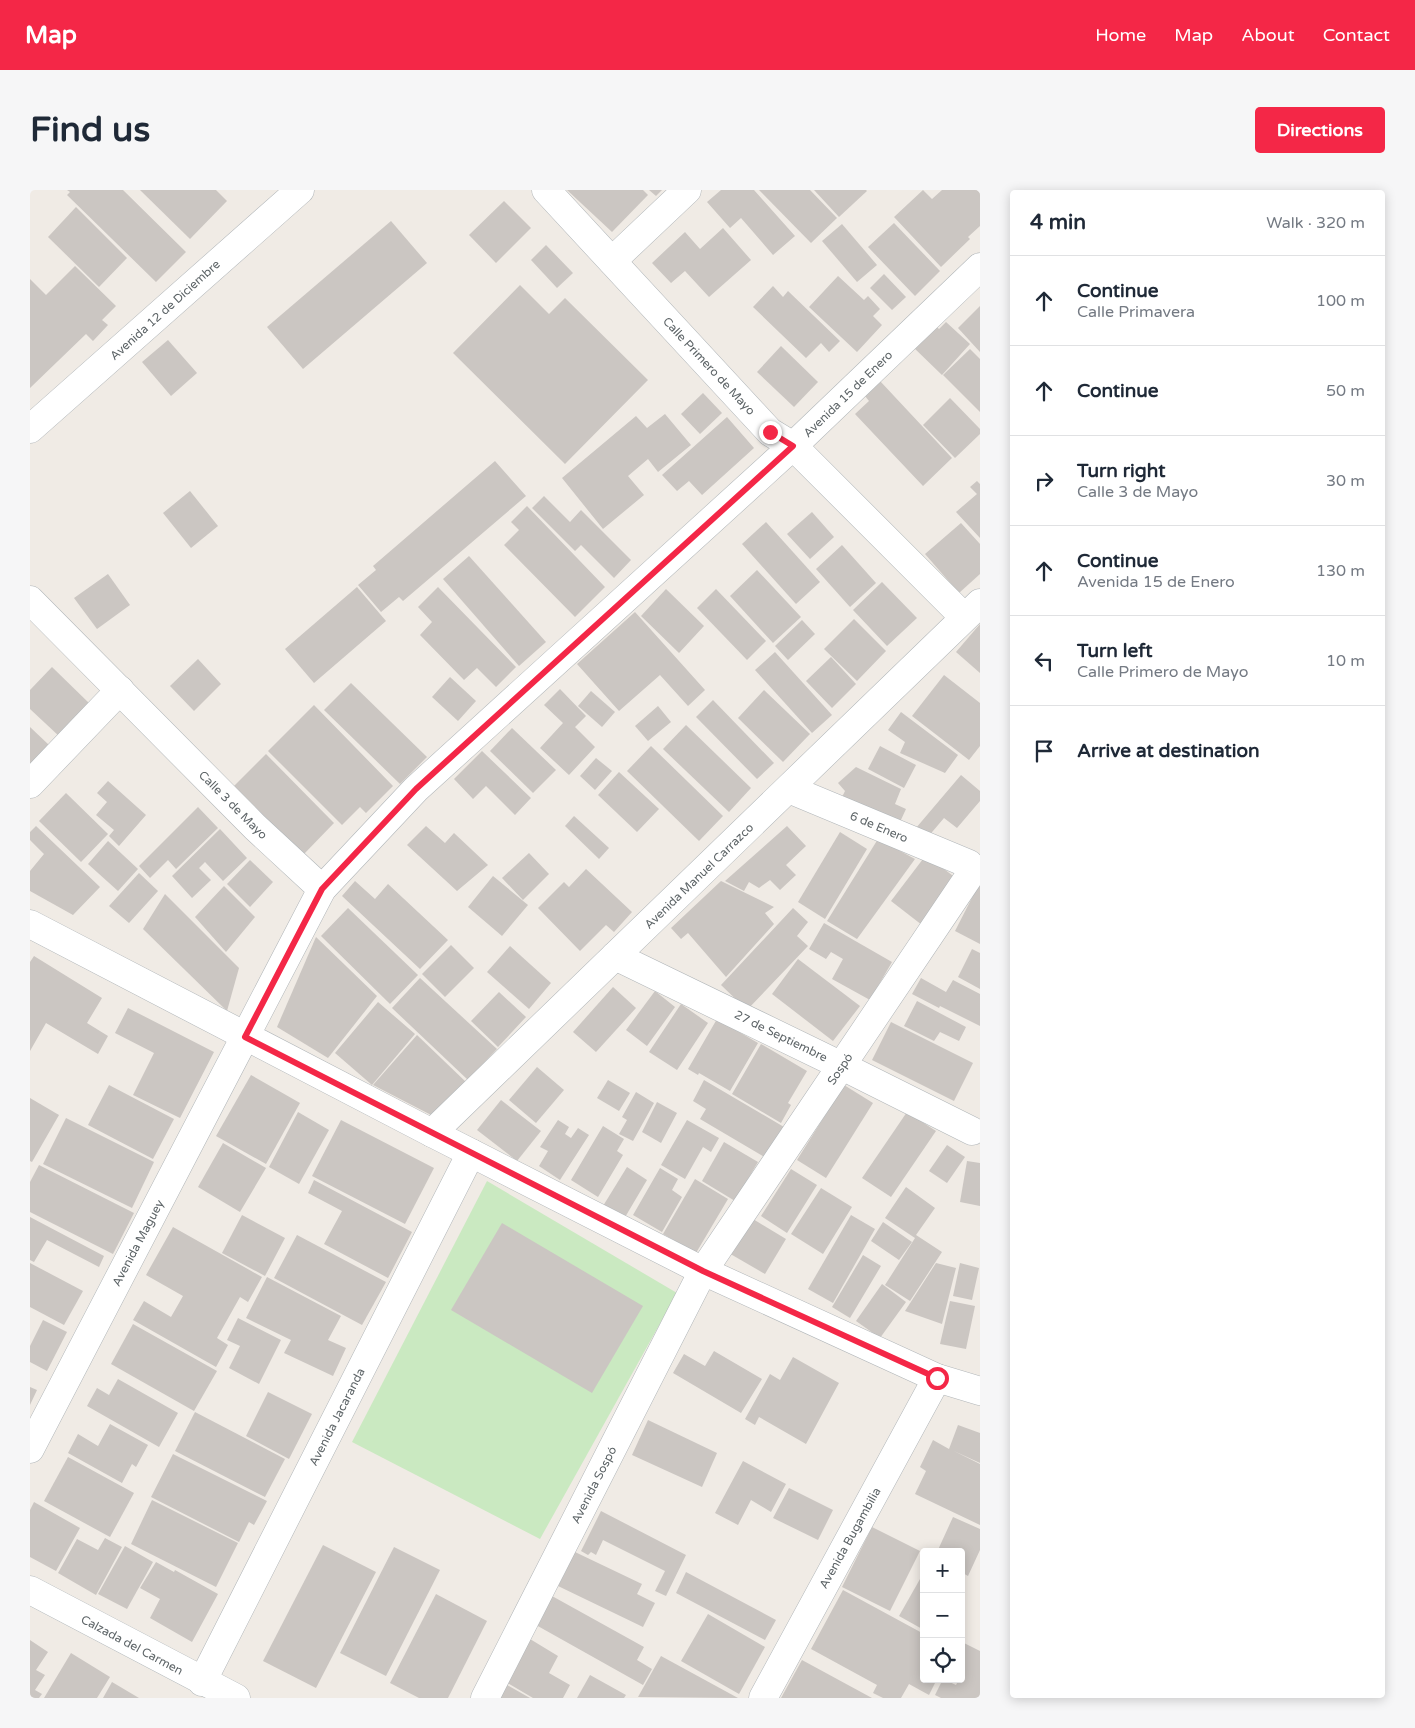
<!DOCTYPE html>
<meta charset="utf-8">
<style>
:root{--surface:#fff;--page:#f6f6f7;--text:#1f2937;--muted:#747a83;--line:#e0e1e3;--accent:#f42747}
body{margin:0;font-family:"Varela Round",sans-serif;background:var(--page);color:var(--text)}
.controls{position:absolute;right:15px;bottom:15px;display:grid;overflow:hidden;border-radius:5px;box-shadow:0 2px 12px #0003}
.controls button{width:45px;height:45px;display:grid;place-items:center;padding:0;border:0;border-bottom:1px solid var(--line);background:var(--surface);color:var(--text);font:25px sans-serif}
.stop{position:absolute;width:15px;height:15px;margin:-11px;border:4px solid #f42747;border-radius:50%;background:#fff}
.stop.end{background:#f42747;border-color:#fff;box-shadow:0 1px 5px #0008}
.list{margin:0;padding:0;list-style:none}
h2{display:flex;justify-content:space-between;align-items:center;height:65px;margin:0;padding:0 20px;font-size:21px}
h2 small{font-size:16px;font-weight:400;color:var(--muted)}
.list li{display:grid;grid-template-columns:32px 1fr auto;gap:15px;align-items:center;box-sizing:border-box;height:90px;padding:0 20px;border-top:1px solid var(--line)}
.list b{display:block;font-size:19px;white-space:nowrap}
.list p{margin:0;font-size:16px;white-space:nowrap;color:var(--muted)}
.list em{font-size:16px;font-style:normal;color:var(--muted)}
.icon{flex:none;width:28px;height:28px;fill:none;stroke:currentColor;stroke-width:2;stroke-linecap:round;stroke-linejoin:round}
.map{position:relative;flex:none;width:950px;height:1508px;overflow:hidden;border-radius:5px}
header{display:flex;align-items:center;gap:30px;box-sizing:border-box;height:70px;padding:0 25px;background:var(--accent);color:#fff}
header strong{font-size:24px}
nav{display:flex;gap:28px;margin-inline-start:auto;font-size:18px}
.intro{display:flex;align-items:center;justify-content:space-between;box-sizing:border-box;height:120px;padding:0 30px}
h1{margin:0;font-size:35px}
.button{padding:12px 22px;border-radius:5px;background:var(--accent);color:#fff;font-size:18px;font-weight:700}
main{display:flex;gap:30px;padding:0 30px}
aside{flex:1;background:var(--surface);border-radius:5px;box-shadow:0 2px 12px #0003}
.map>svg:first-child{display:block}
.green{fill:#cae9c1}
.building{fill:#cbc6c2}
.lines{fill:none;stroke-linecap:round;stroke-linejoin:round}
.street-casing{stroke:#b1b6b9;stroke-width:29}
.secondary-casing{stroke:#b2b8bb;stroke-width:29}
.street{stroke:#fff;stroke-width:28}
.secondary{stroke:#fff;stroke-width:28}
.route{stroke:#f42747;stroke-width:6}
.labels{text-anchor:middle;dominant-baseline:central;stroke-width:5;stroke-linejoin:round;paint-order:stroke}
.street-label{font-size:12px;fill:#5d6467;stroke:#fff}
</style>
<header>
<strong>Map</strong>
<nav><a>Home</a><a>Map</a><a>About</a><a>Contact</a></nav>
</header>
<div class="intro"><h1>Find us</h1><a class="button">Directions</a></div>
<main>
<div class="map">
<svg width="950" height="1508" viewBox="0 0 950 1508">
<rect width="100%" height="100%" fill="#f0ebe5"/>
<polygon class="green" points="457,991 647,1103 510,1349 322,1252"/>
<g class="building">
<polygon points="37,0 93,0 156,62 126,92 37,5 40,2"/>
<polygon points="110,0 186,0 197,11 160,49"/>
<polygon points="537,0 613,0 618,5 582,42"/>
<polygon points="619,0 632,0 626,6"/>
<polygon points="691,0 724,0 765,46 743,65 711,28 700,38 677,12"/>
<polygon points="729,0 780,0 807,28 781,53"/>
<polygon points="784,0 836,0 837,1 809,27"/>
<polygon points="893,0 902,9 912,0 947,0 950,3 950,36 938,47 940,49 911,77 864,27"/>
<polygon points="474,11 501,38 466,73 439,45"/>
<polygon points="46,17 97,68 69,97 18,47"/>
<polygon points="361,31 397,73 273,179 237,137"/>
<polygon points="864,33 910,81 885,106 838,57"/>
<polygon points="812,34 847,75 827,92 792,51"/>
<polygon points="693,38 721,70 679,107 655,81 641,93 622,73 655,42 670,59"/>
<polygon points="516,55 543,83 527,98 501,70"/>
<polygon points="45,76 86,116 72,130 78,135 63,151 56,144 0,198 0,89 16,105"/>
<polygon points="854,84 876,107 862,120 840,98"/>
<polygon points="808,86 834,110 838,106 850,119 843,126 852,135 827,162 779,117"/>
<polygon points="490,95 519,124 535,108 618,190 535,274 423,163"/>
<polygon points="743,96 753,107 758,101 810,151 799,162 791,153 776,168 723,117"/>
<polygon points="950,116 950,162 928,138"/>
<polygon points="916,132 940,154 912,185 882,156 903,133 909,139"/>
<polygon points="138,150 167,183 141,206 112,172"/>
<polygon points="751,156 788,192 764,217 727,182"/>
<polygon points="940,159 950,169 950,222 913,185"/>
<polygon points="850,191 922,268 893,296 825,224 839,211 835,206"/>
<polygon points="673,203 692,223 670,244 651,224"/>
<polygon points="920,208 950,239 950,244 925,268 893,235"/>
<polygon points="635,224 661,255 628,282 618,269 598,286 614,305 573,339 532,288 606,226 617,238"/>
<polygon points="697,227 724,258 672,305 659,291 647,301 632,285"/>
<polygon points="465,271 496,306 373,411 369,407 351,422 328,395 346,380 343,376"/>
<polygon points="947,291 950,294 950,348 926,322 947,304 940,297"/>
<polygon points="160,301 188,336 161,358 133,323"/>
<polygon points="514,306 540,332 551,320 601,370 584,388 551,355 545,361 502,318"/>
<polygon points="497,316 575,397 545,427 474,355 489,340 481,332"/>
<polygon points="782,322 804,347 780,369 757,344"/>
<polygon points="736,332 790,392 766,414 712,354"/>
<polygon points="931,333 950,354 950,384 929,403 895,364"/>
<polygon points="812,355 846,393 820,417 786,379"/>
<polygon points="439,366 516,452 489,476 413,389"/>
<polygon points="727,380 771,427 743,453 700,406"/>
<polygon points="78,384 100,415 67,439 44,408"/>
<polygon points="852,392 887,428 857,456 823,420"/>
<polygon points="327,397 356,431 284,493 255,459"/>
<polygon points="408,397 486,477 466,497 447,478 434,490 390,445 402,432 388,417"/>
<polygon points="636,399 674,436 649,463 611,426"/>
<polygon points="686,399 736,451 717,470 667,418"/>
<polygon points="605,422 675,500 658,516 630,485 589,521 547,474"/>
<polygon points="824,429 856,461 827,491 794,459"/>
<polygon points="772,430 785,444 758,470 745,456"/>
<polygon points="950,434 950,483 926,462"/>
<polygon points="745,462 802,525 782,543 725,480"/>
<polygon points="801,467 826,494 802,518 776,491"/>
<polygon points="168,469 191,494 164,521 140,496"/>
<polygon points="22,477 61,515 30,547 0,519 0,500"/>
<polygon points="914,485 950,513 950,556 939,570 882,526"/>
<polygon points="420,487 446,511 428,531 402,507"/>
<polygon points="321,493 397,567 370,594 294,520"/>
<polygon points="530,499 556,526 545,537 565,557 539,585 510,558 533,533 514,515"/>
<polygon points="734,500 780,544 753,572 708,528"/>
<polygon points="561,501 585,522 572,537 548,516"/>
<polygon points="683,510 744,573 727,589 666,527"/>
<polygon points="284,515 363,596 336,623 330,617 312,635 238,561"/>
<polygon points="628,516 641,532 618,551 605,536"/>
<polygon points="871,522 928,565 915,583 870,563 875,552 858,540"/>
<polygon points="656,535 721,598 699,622 633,559"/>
<polygon points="0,537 19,555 0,575"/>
<polygon points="482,538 526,580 503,603 460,561"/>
<polygon points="621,556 693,626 669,651 597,581"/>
<polygon points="850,556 886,575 874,598 838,579"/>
<polygon points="452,561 501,608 485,625 456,596 443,609 424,589"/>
<polygon points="236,564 304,633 273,665 204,596"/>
<polygon points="566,568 582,581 565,600 550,586"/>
<polygon points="826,577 871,599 865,614 876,619 870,632 810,611 815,601 808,593"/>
<polygon points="589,582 629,619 607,642 568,605"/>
<polygon points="931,585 950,601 950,611 927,638 914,628 897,648 886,638"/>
<polygon points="78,591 116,625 89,656 79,646 84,640 66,625 77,612 67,603"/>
<polygon points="36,603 78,644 51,672 9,631"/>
<polygon points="168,617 188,638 146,679 138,670 120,688 109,676"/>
<polygon points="544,626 579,658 569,669 535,636"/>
<polygon points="6,636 70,697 43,725 0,701 0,681 14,664 0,650 0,642"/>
<polygon points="396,636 415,653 424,643 458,675 427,701 377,655"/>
<polygon points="757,636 776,656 756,675 766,685 750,700 740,690 729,698 719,692 714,701 695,691"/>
<polygon points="190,639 217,668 193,691 175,672 169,678 181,690 162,708 142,686"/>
<polygon points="810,642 837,659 795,729 768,712"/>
<polygon points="848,649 885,669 827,749 797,731"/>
<polygon points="78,651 108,679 88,701 58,674"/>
<polygon points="499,663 519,684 493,710 472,688"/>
<polygon points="896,665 927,689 892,735 861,711"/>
<polygon points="220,670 243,692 220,717 197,694"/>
<polygon points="556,679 602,722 584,742 576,735 550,761 508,718 534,692 539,697"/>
<polygon points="109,683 128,701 99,733 79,716"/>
<polygon points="463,686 498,715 472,746 438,717"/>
<polygon points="325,691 345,709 358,694 418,750 390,779 312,706"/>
<polygon points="691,691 744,717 735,723 744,734 696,787 658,743 651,749 641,738"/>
<polygon points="194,696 225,727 196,762 165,727"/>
<polygon points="948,696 950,697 950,754 925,741"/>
<polygon points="135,704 209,778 197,821 113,739"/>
<polygon points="318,718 388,785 360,814 291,746"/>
<polygon points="763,718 778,732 767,746 778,756 717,820 691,795"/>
<polygon points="794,733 862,772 840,810 802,789 813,769 801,762 796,769 779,759"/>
<polygon points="286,747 347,806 298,868 247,837"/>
<polygon points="421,755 444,778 415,807 392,784"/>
<polygon points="480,756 521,793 499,819 457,782"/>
<polygon points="942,759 950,763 950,799 928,787"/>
<polygon points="4,766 72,808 57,833 78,846 68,864 16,833 0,861 0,772"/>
<polygon points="768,769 830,816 803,851 742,804"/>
<polygon points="390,788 467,859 438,890 362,818"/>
<polygon points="891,788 916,802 923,790 950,804 950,836 910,816 909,818 882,804"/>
<polygon points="583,797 606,818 566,862 543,842"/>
<polygon points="625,801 645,817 617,856 596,840"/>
<polygon points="469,802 496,827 468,857 441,831"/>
<polygon points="887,811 936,837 929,851 910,842 904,851 874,836"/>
<polygon points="348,812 385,844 342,895 305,863"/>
<polygon points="651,814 678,833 647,880 619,862"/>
<polygon points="98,818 184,862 150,928 103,905 124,863 85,843"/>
<polygon points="687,829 728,853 700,901 669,883 668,885 658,879"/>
<polygon points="861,832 943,873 924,911 842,870"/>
<polygon points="387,845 437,893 405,927 343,895"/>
<polygon points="731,854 777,881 758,913 761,915 751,933 702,904"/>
<polygon points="507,877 534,900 506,933 479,910"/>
<polygon points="221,885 270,913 236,974 186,946"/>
<polygon points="578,890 600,903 589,921 567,908"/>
<polygon points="674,890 754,937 736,968 670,929 676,919 663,911"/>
<polygon points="79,895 144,929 123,969 58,935"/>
<polygon points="814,895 843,913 796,988 767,970"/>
<polygon points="606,902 624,913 603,951 589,944 597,930 592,927"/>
<polygon points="0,908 29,925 2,972 0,971"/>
<polygon points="471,910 511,941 487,971 447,940"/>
<polygon points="627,912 647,923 631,953 612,942"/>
<polygon points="268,922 299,940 269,994 239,977"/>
<polygon points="877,922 906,941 861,1007 832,988"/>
<polygon points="36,928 124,972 102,1018 13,974"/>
<polygon points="311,930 404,978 375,1034 282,986"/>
<polygon points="528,930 539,937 535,944 541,948 548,938 559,945 530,990 509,976 518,961 510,957"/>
<polygon points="657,930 689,948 681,962 673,957 655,989 631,975"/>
<polygon points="573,936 594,949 587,961 593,965 568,1007 541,990"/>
<polygon points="694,952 728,972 705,1011 672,991"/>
<polygon points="193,953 236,978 210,1022 168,997"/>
<polygon points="917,955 935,967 917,993 899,981"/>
<polygon points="937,971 950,973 950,1016 930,1012"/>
<polygon points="9,975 104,1023 83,1064 0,1022 0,992"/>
<polygon points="597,977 617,990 594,1029 573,1016"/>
<polygon points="630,978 648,989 642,1000 652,1007 632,1042 603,1025"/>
<polygon points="761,979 787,995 757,1043 731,1026"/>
<polygon points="665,989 698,1009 666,1063 633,1044"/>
<polygon points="284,990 382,1042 358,1088 294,1054 312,1021 278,1003"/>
<polygon points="876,997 905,1018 886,1045 912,1062 880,1111 855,1095 885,1048 855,1028"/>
<polygon points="791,998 822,1017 793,1064 761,1044"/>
<polygon points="212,1025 255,1048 235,1086 192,1063"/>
<polygon points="821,1025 845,1039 803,1113 778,1099"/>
<polygon points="718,1026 756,1049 735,1084 697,1062"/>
<polygon points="0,1027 74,1066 69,1077 17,1050 4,1072 0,1070"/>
<polygon points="853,1032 882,1052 869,1070 841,1051"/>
<polygon points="472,1033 613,1116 562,1203 421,1120"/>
<polygon points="143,1037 232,1087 218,1112 210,1107 187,1148 198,1155 186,1177 103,1130 114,1111 141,1127 153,1106 116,1085"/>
<polygon points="267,1045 356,1092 332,1135 244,1088"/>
<polygon points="833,1065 851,1076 820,1128 802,1117"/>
<polygon points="0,1073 53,1101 34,1135 0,1117"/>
<polygon points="906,1073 926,1078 912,1134 875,1121"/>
<polygon points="930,1073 949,1078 942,1110 923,1106"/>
<polygon points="237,1087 311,1126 298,1150 316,1158 303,1186 254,1163 261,1150 216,1128"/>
<polygon points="852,1094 876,1112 850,1148 826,1131"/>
<polygon points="920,1111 945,1116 936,1159 910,1154"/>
<polygon points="208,1128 251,1150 229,1194 199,1178 210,1156 197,1150"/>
<polygon points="13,1130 37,1142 17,1181 0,1172 0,1156"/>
<polygon points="103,1134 187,1181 164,1221 81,1174"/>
<polygon points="684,1161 732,1189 711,1223 643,1183 654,1164 675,1176"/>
<polygon points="763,1167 809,1193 776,1254 729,1227 725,1235 715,1229 740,1184 750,1190"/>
<polygon points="88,1189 148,1223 129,1257 57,1216 67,1198 79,1205"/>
<polygon points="0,1197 7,1200 0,1215"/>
<polygon points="238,1202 282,1224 259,1269 216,1246"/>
<polygon points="165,1222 255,1269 235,1307 145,1261"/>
<polygon points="618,1230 687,1263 672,1297 602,1265"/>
<polygon points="80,1234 118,1255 106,1277 102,1274 92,1293 38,1263 48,1244 68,1256"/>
<polygon points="928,1235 950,1243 950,1273 924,1261 950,1274 950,1335 885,1304 896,1281 890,1277 903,1250 919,1259"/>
<polygon points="143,1264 237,1311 224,1335 219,1332 209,1352 121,1307"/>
<polygon points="38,1267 104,1303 80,1347 14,1311"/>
<polygon points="713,1271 756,1294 741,1322 721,1310 708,1335 685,1323"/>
<polygon points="759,1298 803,1320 788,1350 743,1328"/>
<polygon points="122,1310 208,1353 186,1397 101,1354"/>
<polygon points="4,1312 50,1338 26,1381 0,1367 0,1320"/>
<polygon points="571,1321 656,1365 636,1406 625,1401 635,1381 573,1350 566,1365 561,1362 558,1365 551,1361"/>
<polygon points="923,1327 950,1339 950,1360 938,1386 931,1382 931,1362 907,1362"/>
<polygon points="842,1337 890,1361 860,1421 812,1397"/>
<polygon points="75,1348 92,1357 66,1405 28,1383 47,1349 68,1360"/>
<polygon points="293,1355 346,1382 286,1498 233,1471"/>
<polygon points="95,1356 123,1372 97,1419 68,1404"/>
<polygon points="364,1357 410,1380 356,1486 310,1463"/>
<polygon points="545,1362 612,1394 607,1404 625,1413 613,1437 528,1396"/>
<polygon points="126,1372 144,1382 145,1380 188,1404 162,1452 120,1428 130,1409 110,1398"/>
<polygon points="656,1382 746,1430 735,1450 646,1403"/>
<polygon points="894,1382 894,1440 869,1426"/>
<polygon points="813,1400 894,1444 894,1467 890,1474 894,1477 894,1489 907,1489 899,1505 879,1494 871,1508 853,1508 843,1503 847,1495 781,1459"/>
<polygon points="406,1404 457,1431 418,1508 389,1508 360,1493"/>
<polygon points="522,1406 614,1457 607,1470 622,1479 613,1495 506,1435"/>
<polygon points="678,1424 735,1457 709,1504 651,1471"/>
<polygon points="500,1449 528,1466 519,1483 540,1495 533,1508 503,1508 476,1492"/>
<polygon points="0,1450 18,1462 6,1480 15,1485 5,1500 12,1504 9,1508 0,1508"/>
<polygon points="934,1453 950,1461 950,1508 911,1508 905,1505 913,1489 926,1495 929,1489 931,1489 931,1459"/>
<polygon points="41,1463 80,1487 67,1508 14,1508"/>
<polygon points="631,1466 708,1508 608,1507"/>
<polygon points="772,1470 842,1508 751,1508"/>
<polygon points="560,1485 596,1505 594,1508 547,1508"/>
<polygon points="82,1492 109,1508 73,1508"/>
<polygon points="477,1495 500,1508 469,1508"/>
</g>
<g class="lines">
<defs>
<g id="street">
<polyline points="516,0 740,242 763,256 934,427"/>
<polyline points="582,71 657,0"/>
<polyline points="0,239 270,0"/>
<polyline points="0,410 225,637 292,699"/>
<polyline points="0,594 90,500"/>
<polyline points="0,734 402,943 673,1081 907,1188 950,1201"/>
<polyline points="585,766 812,876 942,941"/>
<polyline points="402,943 950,413"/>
<polyline points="0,1259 292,699 386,599 763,256 950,77"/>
<polyline points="172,1492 441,963"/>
<polyline points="455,1508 673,1081 938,688 939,674 759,599"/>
<polyline points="733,1508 907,1188"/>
</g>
<polyline id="secondary" points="0,1400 206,1508"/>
</defs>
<use href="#street" class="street-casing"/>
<use href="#secondary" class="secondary-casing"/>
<use href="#street" class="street"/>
<use href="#secondary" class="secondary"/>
</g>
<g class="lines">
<polyline class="route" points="740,242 763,256 386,599 292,699 215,847 673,1081 907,1188"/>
</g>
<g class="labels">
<g class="street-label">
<text transform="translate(135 120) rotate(-42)">Avenida 12 de Diciembre</text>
<text transform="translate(679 176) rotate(47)">Calle Primero de Mayo</text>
<text transform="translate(818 204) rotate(-44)">Avenida 15 de Enero</text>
<text transform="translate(203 615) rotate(45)">Calle 3 de Mayo</text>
<text transform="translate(849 637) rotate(23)">6 de Enero</text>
<text transform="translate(669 686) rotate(-44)">Avenida Manuel Carrazco</text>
<text transform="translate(751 846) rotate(26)">27 de Septiembre</text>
<text transform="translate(810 879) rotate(-56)">Sospó</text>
<text transform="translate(108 1053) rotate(-62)">Avenida Maguey</text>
<text transform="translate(307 1227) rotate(-63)">Avenida Jacaranda</text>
<text transform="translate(564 1295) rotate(-63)">Avenida Sospó</text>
<text transform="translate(820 1348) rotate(-61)">Avenida Bugambilia</text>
<text transform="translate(102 1455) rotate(28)">Calzada del Carmen</text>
</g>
</g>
</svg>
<div class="controls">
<button>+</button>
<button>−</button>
<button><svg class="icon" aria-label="locate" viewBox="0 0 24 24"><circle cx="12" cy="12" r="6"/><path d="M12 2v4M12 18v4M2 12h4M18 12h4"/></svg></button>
</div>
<div class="stop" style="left:907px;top:1188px"></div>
<div class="stop end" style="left:740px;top:242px"></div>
</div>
<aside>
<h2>4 min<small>Walk · 320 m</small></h2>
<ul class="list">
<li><svg class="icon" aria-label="ahead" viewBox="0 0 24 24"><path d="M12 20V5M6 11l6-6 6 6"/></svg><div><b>Continue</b><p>Calle Primavera</p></div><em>100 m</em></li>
<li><svg class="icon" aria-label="ahead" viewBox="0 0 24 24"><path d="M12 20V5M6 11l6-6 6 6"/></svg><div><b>Continue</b></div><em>50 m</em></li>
<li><svg class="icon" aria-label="right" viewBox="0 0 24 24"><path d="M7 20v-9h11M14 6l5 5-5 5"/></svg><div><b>Turn right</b><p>Calle 3 de Mayo</p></div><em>30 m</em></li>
<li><svg class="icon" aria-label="ahead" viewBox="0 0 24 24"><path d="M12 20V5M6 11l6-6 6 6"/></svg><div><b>Continue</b><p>Avenida 15 de Enero</p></div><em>130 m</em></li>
<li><svg class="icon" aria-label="left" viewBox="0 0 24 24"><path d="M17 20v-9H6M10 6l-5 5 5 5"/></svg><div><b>Turn left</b><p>Calle Primero de Mayo</p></div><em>10 m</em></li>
<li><svg class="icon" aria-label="arrive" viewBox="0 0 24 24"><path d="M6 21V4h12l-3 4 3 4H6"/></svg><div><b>Arrive at destination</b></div></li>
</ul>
</aside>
</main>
